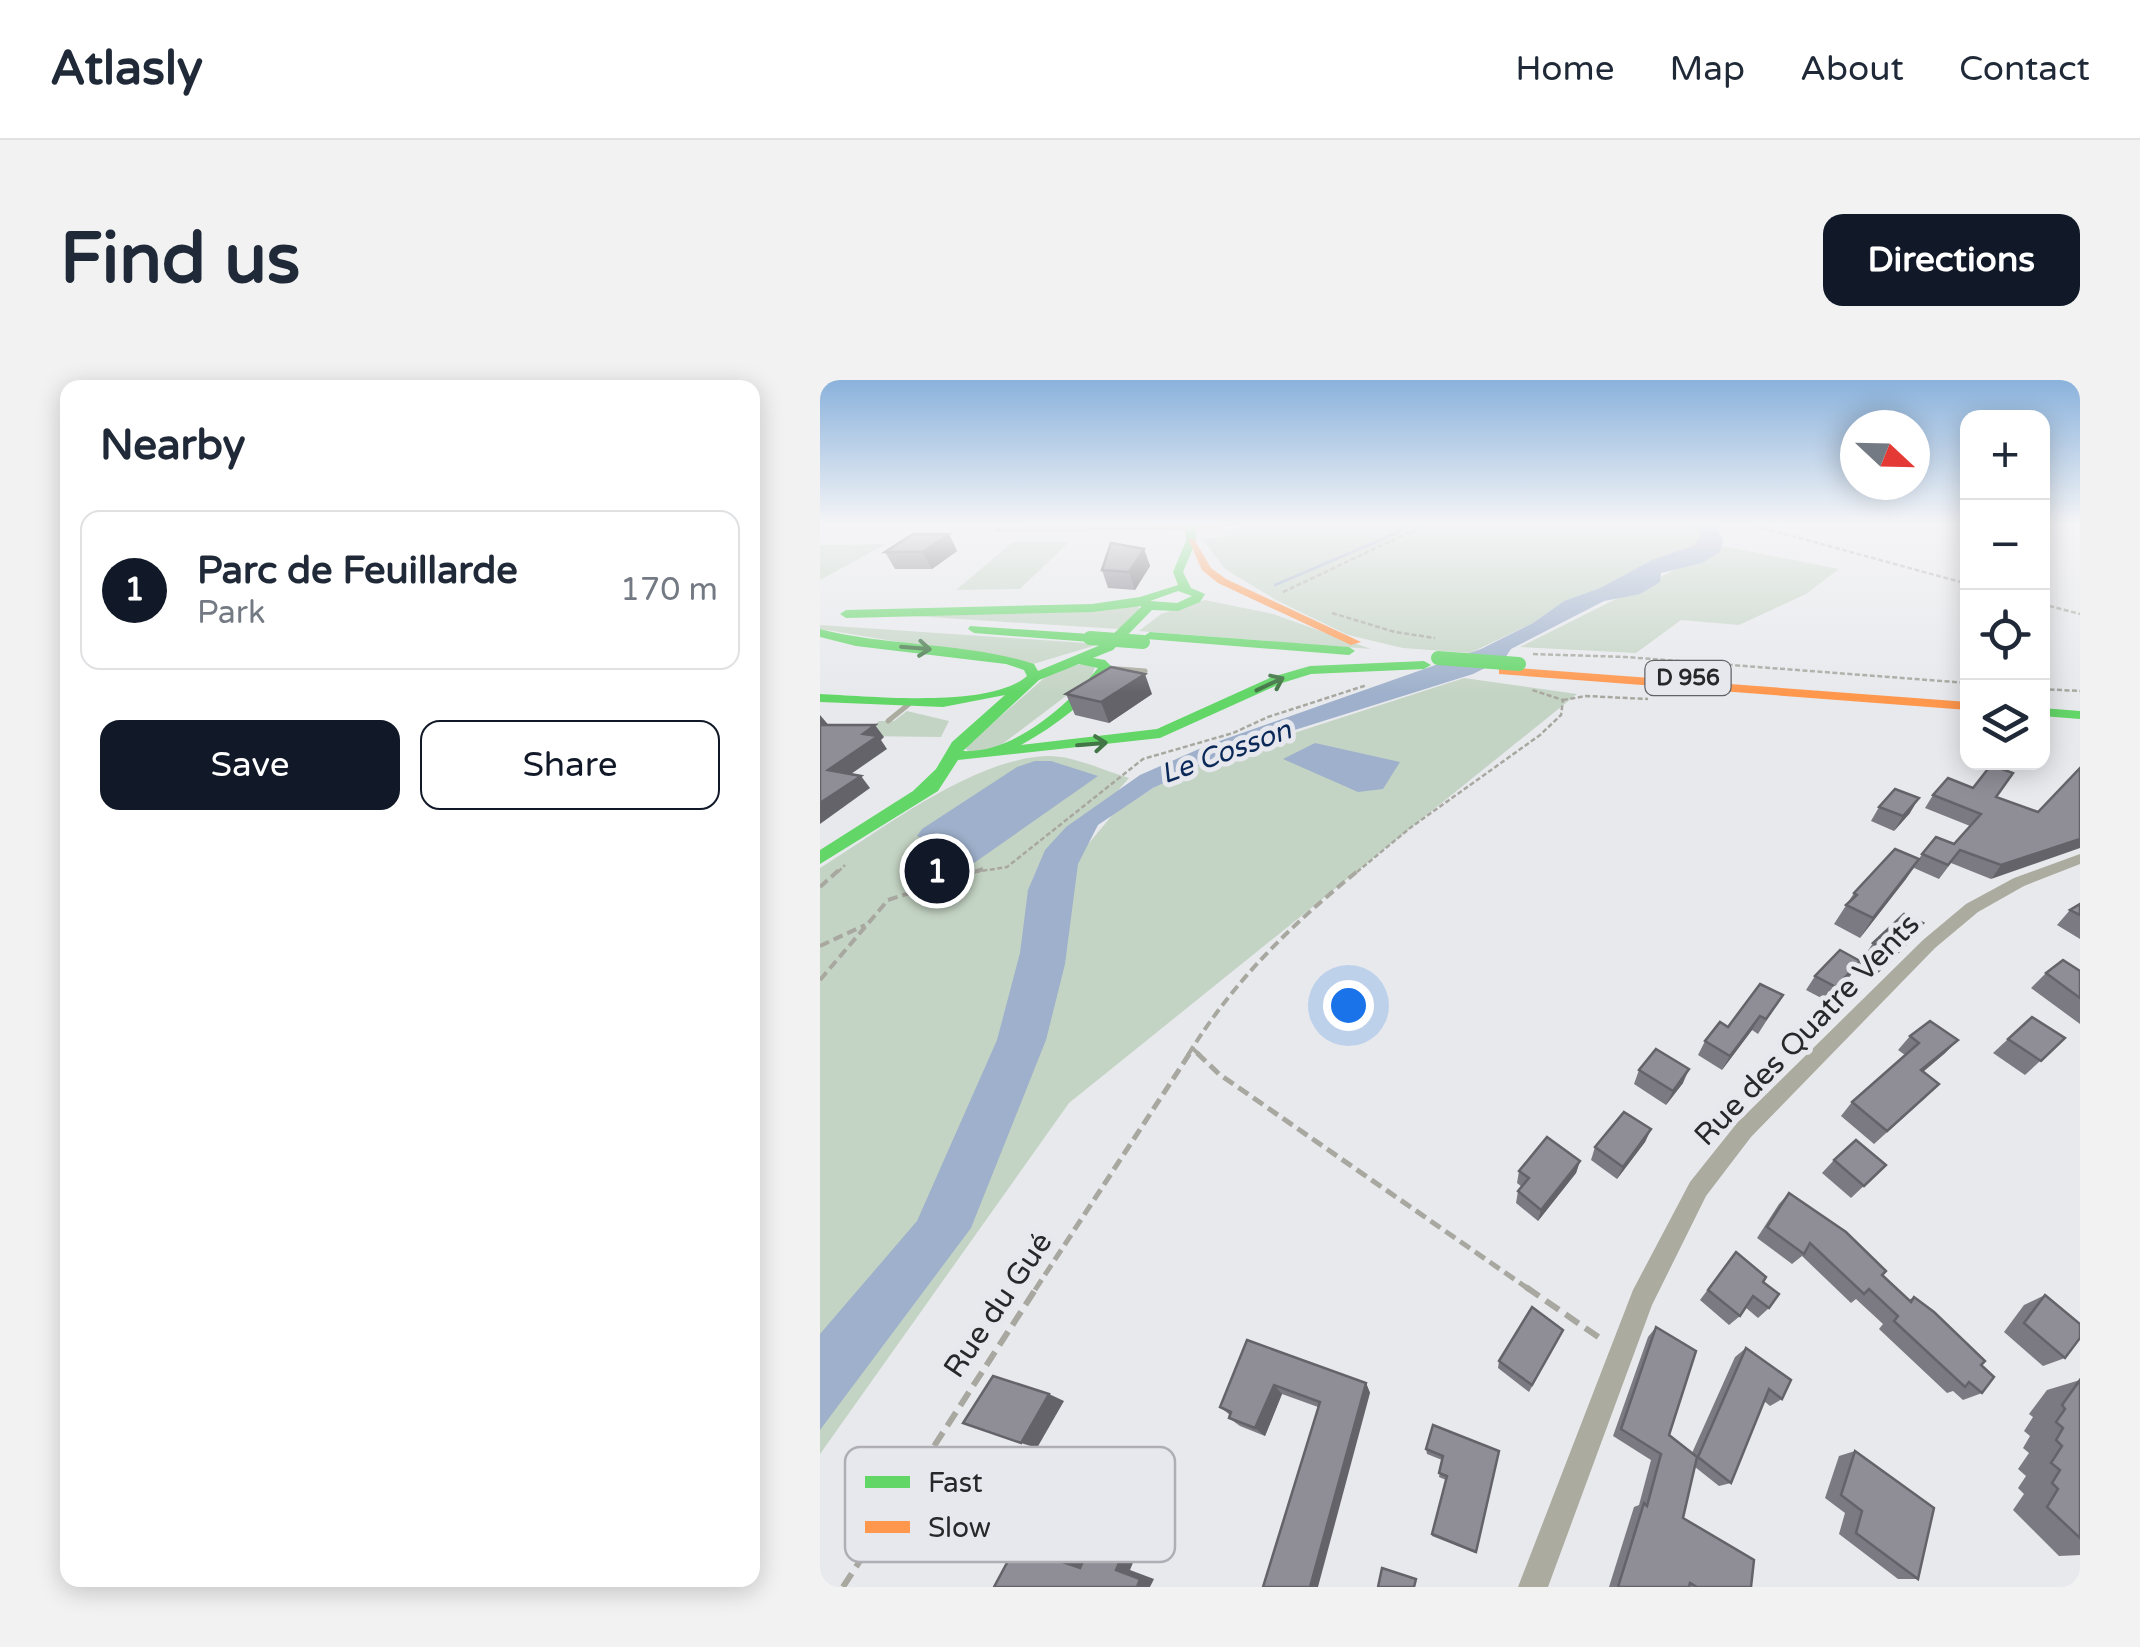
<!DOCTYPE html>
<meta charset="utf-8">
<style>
:root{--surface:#fff;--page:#f2f2f3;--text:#1f2937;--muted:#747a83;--line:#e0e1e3;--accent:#111827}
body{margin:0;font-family:"Varela Round",sans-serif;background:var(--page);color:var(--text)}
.controls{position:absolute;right:30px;top:30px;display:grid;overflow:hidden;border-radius:20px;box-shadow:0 5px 25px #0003}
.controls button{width:90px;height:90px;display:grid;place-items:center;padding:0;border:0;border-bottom:2px solid var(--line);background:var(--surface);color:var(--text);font:50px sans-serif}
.compass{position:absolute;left:1020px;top:30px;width:90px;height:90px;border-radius:50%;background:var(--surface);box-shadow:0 5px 25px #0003;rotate:112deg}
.you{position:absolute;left:528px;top:625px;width:35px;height:35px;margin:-25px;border:8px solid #fff;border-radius:50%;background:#1a73e8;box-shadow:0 0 0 15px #1a73e833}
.badge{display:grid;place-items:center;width:65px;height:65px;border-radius:50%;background:var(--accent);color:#fff;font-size:32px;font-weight:700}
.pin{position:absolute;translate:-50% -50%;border:5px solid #fff;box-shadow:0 2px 10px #0006}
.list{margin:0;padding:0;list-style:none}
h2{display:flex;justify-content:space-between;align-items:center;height:130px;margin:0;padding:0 40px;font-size:42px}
h2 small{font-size:32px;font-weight:400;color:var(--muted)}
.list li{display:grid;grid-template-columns:65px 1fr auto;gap:30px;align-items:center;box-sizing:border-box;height:160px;margin:0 20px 20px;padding:0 20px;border:2px solid var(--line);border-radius:20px}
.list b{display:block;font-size:38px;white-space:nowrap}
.list p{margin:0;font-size:32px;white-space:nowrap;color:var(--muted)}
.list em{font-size:32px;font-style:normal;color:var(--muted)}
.actions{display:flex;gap:20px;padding:30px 40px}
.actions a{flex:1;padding:22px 0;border:2px solid var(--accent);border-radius:20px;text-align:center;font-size:35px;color:var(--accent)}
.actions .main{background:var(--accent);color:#fff}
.icon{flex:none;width:55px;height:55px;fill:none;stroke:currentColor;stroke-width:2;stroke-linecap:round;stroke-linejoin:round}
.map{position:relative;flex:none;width:1260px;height:1207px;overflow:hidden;border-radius:20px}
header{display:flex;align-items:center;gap:60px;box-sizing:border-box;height:140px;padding:0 50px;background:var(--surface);border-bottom:2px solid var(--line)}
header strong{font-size:48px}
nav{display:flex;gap:55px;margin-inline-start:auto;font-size:35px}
.intro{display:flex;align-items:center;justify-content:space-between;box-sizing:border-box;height:240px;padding:0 60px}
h1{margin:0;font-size:70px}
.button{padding:25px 45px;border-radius:20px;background:var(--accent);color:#fff;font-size:35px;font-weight:700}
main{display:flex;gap:60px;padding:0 60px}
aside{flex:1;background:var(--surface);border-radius:20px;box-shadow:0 5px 25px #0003}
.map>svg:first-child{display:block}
.green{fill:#c4d4c4}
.water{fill:#9eb0cb}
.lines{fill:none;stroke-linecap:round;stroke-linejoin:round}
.stream{stroke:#9eb0cb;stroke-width:2.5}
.path-far3{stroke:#a8a8a1;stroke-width:2.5;stroke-dasharray:5 2.5;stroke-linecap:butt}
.path-far2{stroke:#a8a8a1;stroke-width:4;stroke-dasharray:10 5;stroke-linecap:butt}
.path-far1{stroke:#a8a8a1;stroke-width:5;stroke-dasharray:12 6;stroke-linecap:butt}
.path{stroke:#a8a8a1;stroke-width:6;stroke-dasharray:16 8;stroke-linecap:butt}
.lane-far1{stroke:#abab9f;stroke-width:4}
.lane{stroke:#abab9f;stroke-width:5}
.street{fill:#abab9f;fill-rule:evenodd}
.fast{fill:#63d668;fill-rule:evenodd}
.slow{fill:#ff974d;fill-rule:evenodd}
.fast-bridge{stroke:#63d668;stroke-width:14}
.wall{fill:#7b7981}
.shaded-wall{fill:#646369}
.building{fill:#8f8d96;stroke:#646369;stroke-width:2.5}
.oneway{stroke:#437646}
.labels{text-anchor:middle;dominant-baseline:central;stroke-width:10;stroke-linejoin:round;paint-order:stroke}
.shield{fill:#e7e8ee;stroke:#616266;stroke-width:2.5}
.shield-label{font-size:22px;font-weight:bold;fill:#28282b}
.water-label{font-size:28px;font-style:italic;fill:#0a2858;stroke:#e7e8ee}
.near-street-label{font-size:30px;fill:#28282b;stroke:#e7e8ee}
.key{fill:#e7e8ee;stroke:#aeaeb4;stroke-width:2.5}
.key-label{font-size:28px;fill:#28282b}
</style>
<header>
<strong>Atlasly</strong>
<nav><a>Home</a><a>Map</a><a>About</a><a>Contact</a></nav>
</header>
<div class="intro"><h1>Find us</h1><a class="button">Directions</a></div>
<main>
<aside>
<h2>Nearby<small></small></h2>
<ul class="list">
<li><span class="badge">1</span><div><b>Parc de Feuillarde</b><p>Park</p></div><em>170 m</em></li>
</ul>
<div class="actions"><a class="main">Save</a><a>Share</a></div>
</aside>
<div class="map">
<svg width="1260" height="1207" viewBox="0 0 1260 1207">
<rect width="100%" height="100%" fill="#e8e9ed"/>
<g class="green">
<polygon points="407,144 872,144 881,154 875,165 832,180 780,208 744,221 713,243 650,273 583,268 528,255 456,220 405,189 382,159 401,157 422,146"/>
<polygon points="193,162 249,162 200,209 136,210"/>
<polygon points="66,164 0,200 0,165"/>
<polygon points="902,166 1019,189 986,214 919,245 861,240 816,273 700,267"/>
<polygon points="385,220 453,234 551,269 319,251 341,234"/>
<polygon points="318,224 319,229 299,249 93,236"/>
<polygon points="0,245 280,264 213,284 0,249"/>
<polygon points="261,284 275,287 271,297 177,368 166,373 148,372 146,368 151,362 230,293"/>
<path d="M644 298 757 314 249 723 0 1074V488C63 449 152 379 227 376 252 375 285 391 309 398L249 466 225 516 294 433 363 389Z"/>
<polygon points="87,331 129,341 121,357 38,356 59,341 74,341"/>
</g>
<g class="water">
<polygon points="872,144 896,145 903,161 900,172 882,183 841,193 840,202 820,214 784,221 691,269 685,278 653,294 417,368 333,408 278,445 258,484 245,584 226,660 151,848 0,1050 0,954 97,841 177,660 200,573 208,510 225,470 246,447 320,395 388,365 661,269 713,243 744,221 780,208 832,180 875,165 881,154"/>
<polygon points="495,363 580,382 563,409 538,412 463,379"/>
<polygon points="215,381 231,381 278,396 154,483 97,456 102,449 197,387"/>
</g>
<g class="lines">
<polyline class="stream" points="455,205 579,152 588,144"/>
<g class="path-far3">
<polyline points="928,144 1148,204"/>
<polyline points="463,212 607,144"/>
<polyline points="1222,224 1260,234"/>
<polyline points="512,233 575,252 615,258"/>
<polyline points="713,274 806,277 1148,303"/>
<polyline points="1222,309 1260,311"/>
<polyline points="743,320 766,316 828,319"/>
<polyline points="18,492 25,485"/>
<polyline points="155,492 187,487 323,379 413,353 448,337 547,305"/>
<polyline points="537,492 590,448 720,355 741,335 743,320 712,310"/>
</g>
<g class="path-far2">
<polyline points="0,507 20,489"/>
<polyline points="0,566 45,545"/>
<polyline points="0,600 68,520 163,489"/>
<polyline points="373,669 380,675"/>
<path d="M368 675C415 599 471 545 540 489"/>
</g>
<g class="path-far1">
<polyline points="377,673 399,694 710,910"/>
<polyline points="215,910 370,673"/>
</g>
<g class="path">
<polyline points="706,907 784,961"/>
<polyline points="23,1207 217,907"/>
</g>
<polyline class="lane-far1" points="177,150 371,148"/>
<g class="lane">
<polyline points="286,288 325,291"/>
<polyline points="68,341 89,324"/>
</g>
<g class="street">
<polygon points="403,144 433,144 371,150 367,148"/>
<polygon points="1260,474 1260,484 1204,506 1158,532 1115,568 931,757 886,816 832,925 728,1207 698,1207 813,910 870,802 917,743 1103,560 1146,524 1194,498"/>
</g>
<g class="fast">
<path d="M365 144H375L376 161 363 192 371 208 385 214 380 222 358 231 332 230 293 270 273 278 285 280 293 288C268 321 237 345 201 365L337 349 452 297 490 286 604 281 611 285 604 289 491 294 462 303 340 358 138 380 118 411 0 484V470L93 411 116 389 132 362 185 315 123 327 0 322V314C49 316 170 329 207 296L204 290 186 284 36 266 0 257V249C70 267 146 262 214 284L218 291 283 264 322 226 272 232 26 238 20 234 26 230 272 224 320 217 358 205 353 192 366 161ZM358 211 372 216 357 223 330 221ZM259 284 278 288C248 325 193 374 143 371L219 300Z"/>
<polygon points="150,246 270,254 276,258 270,262 154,253 148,249"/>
<polygon points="330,252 529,267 535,271 529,275 326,259 324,256"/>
<polygon points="1222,328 1260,331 1260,339 1222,336"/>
</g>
<g class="slow">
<polygon points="368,159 374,159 391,188 406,199 541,262 531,265 398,203 382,190"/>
<polygon points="684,287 1148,322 1148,330 679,294 679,288"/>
</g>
<g class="fast-bridge">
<polyline points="270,258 323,262"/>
<polyline points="618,278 699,284"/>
</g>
</g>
<g class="wall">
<polygon points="129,154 137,171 112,189 75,189 65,172"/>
<polygon points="324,169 330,186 315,210 288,208 282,190"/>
<polygon points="246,314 332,314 289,343 255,335"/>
<polygon points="1260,388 1171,499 1131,483 1119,499 1094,488 1040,558 1014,544 1034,513 1099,479 1102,474 1134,464 1150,446 1105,428 1113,415 1176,417 1218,432"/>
<polygon points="1059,427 1090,433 1074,451 1051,441"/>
<polygon points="1260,524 1260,559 1237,545 1250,530"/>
<polygon points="1103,543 1087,565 1056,595 1038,586 1053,563"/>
<polygon points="1040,581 1030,596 1007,621 986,610 995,596"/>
<polygon points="1260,591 1260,644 1211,608 1226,593"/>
<polygon points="963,615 938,654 932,650 902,690 878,675 885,661"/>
<polygon points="1090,656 1138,660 1124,674 1103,692 1106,717 1054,764 1021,736 1032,722 1085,675 1078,670"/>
<polygon points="1245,658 1205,695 1173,673 1188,659"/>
<polygon points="819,690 863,703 846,725 814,704"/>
<polygon points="831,749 825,762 797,799 771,780 775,767"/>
<polygon points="1014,780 1066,785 1031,818 1002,793"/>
<polygon points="760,781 756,793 718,841 696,823 698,811 702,807 697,803 699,791"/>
<polygon points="969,813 1089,920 1094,917 1161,985 1162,1013 1143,1020 1133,1011 1127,1013 1059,949 1063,944 1036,919 1031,923 982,876 972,884 937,858 959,824"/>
<polygon points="916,872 943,902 949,928 938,938 925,927 920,936 909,945 880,920"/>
<polygon points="1225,915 1245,978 1223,986 1184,952 1204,925"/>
<polygon points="836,947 849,1055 872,1073 915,977 926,968 962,1019 950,1026 944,1021 911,1103 899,1106 875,1087 863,1138 931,1207 789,1207 814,1127 819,1125 831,1080 793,1056 828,957"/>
<polygon points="743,950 709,1012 678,988 679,981"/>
<polygon points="427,960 546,1003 550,1013 498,1027 462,1014 445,1056 420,1046 409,1038 410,1035 400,1027"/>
<polygon points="1260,1000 1260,1175 1239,1176 1193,1130 1204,1114 1198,1108 1206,1096 1198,1089 1209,1073 1203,1068 1210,1056 1204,1051 1213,1037 1209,1034 1227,1010"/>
<polygon points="613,1045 656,1172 655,1173 612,1156 612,1154 626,1100 619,1097 622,1080 607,1074 606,1069"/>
<polygon points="1035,1071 1098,1199 1078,1199 1019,1154 1025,1133 1005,1118 1019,1076"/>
</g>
<g class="shaded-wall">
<polygon points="129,154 137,171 112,189 103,172"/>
<polygon points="324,169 330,186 315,210 309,192"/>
<polygon points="325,294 332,314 289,343 281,322"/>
<polygon points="0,335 12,349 0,354"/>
<polygon points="55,345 64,357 61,360 67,369 18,403 8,390 43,354"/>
<polygon points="41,396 50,408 0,444 0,423"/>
<polygon points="1099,418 1090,433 1074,451 1083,436"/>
<polygon points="1260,459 1260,468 1171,499 1181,485"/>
<polygon points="1099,479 1086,499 1040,558 1053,538"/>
<polygon points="1103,543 1087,565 1056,595 1072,573"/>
<polygon points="1040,581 1030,596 1007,621 1016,607"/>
<polygon points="940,636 932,650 902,690 910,676"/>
<polygon points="1138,660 1124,674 1088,704 1101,690"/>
<polygon points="869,689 863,703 846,725 853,711"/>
<polygon points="831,749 825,762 797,799 803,787"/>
<polygon points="760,781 756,793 718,841 721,830"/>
<polygon points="546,1003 550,1013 498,1207 490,1207"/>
<polygon points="454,1005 462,1014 445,1056 435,1048"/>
<polygon points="229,1014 244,1021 217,1068 201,1063"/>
<polygon points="240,1111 281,1126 270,1148 263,1147"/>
<polygon points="277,1150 292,1152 321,1163 310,1190 334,1199 330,1207 317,1207 296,1190"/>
<polygon points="196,1166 214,1167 275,1188 260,1188"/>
</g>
<g class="building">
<polygon points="93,154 129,154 103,172 65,172"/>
<polygon points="291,163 324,169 309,192 282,190"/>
<polygon points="291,287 325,294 281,322 246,314"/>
<polygon points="0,345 55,345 43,354 58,356 8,390 41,396 0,423"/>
<polygon points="1171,385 1193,393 1176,417 1218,432 1260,388 1260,459 1181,485 1140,470 1128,485 1102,474 1116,457 1134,464 1161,434 1113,415 1128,398 1153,408"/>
<polygon points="1075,409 1099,418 1083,436 1059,427"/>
<polygon points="1075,469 1099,479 1053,538 1026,525 1037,515 1034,513"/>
<polygon points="1260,524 1260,535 1250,530"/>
<polygon points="1084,534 1103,543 1072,573 1053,563"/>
<polygon points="1020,570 1040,581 1016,607 995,596"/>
<polygon points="1243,580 1260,591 1260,618 1226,593"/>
<polygon points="940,604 963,615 946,639 940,636 910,676 885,661 900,642 908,647"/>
<polygon points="1212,637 1245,658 1221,681 1188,659"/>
<polygon points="1110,641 1138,660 1101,690 1119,704 1067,751 1032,722 1099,663 1090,656"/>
<polygon points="836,669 869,689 853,711 819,690"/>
<polygon points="804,732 831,749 803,787 775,767"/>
<polygon points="727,757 760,781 721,830 698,811 709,798 699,791"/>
<polygon points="1036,760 1066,785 1044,806 1014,780"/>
<polygon points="969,813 1026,852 1066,891 1062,895 1091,922 1094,917 1114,932 1165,981 1161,985 1174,997 1162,1013 1149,1002 1145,1007 1074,941 1078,936 1049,909 1044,914 990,863 984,874 947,847"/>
<polygon points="916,872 946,897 943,902 959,914 949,928 933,916 920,936 888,910"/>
<polygon points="1225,915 1260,944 1260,958 1245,978 1204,943"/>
<polygon points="712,927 743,950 712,1005 679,981"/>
<polygon points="836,947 876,971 849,1055 877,1077 863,1138 934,1180 931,1207 877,1207 870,1203 869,1207 798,1207 824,1123 827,1126 841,1074 801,1049"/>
<polygon points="427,960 546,1003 490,1207 443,1207 500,1022 454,1005 435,1048 409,1038 411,1032 400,1027"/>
<polygon points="926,968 971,1000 962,1019 949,1009 911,1103 878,1077"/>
<polygon points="173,996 229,1014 201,1063 143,1043"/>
<polygon points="1260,1000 1260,1158 1227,1127 1238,1109 1232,1103 1240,1090 1231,1083 1242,1066 1236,1060 1243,1048 1236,1042 1245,1029 1242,1025"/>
<polygon points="613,1045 679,1071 656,1172 612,1154 627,1096 619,1093 623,1076 606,1069"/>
<polygon points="1035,1071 1114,1128 1098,1199 1036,1153 1042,1131 1021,1115"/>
<polygon points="277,1150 308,1162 296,1190 320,1199 317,1207 174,1207 196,1166 260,1188"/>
<polygon points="562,1188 596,1199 594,1207 558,1207"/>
</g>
<defs><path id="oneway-shaft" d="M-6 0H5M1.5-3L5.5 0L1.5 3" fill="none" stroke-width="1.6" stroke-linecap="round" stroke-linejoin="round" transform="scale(2.5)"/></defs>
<g class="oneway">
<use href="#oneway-shaft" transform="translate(96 268) rotate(5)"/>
<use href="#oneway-shaft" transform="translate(450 304) rotate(-25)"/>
<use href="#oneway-shaft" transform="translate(272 364) rotate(-5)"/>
</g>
<linearGradient id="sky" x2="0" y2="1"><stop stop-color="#8ab2dc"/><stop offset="0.46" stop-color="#f5f5f7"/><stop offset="1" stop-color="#f5f5f7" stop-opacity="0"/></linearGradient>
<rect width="1260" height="313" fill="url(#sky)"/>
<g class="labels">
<rect class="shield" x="825.5" y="281" width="85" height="34" rx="8"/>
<g class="shield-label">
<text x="868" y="298">D 956</text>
</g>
<g class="water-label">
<text transform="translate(406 372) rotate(-20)">Le Cosson</text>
</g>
<g class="near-street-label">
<text transform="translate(987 650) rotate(-46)">Rue des Quatre Vents</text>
<text transform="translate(178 925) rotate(-56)">Rue du Gué</text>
</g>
</g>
<rect x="25" y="1067" width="330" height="115" rx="15" class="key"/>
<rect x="45" y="1096" width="45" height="12" fill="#63d668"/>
<rect x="45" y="1141" width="45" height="12" fill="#ff974d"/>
<g class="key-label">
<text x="108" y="1112">Fast</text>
<text x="108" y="1157">Slow</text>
</g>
</svg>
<div class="controls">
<button>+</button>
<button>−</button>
<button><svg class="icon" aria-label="locate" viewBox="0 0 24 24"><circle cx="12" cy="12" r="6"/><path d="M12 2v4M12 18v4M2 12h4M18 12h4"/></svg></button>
<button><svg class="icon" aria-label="layers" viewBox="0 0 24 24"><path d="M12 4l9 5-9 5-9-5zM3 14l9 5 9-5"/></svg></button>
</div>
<svg class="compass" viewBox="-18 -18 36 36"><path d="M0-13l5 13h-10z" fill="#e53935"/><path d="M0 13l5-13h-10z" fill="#747a83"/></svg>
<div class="you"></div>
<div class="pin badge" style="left:117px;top:491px">1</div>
</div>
</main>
